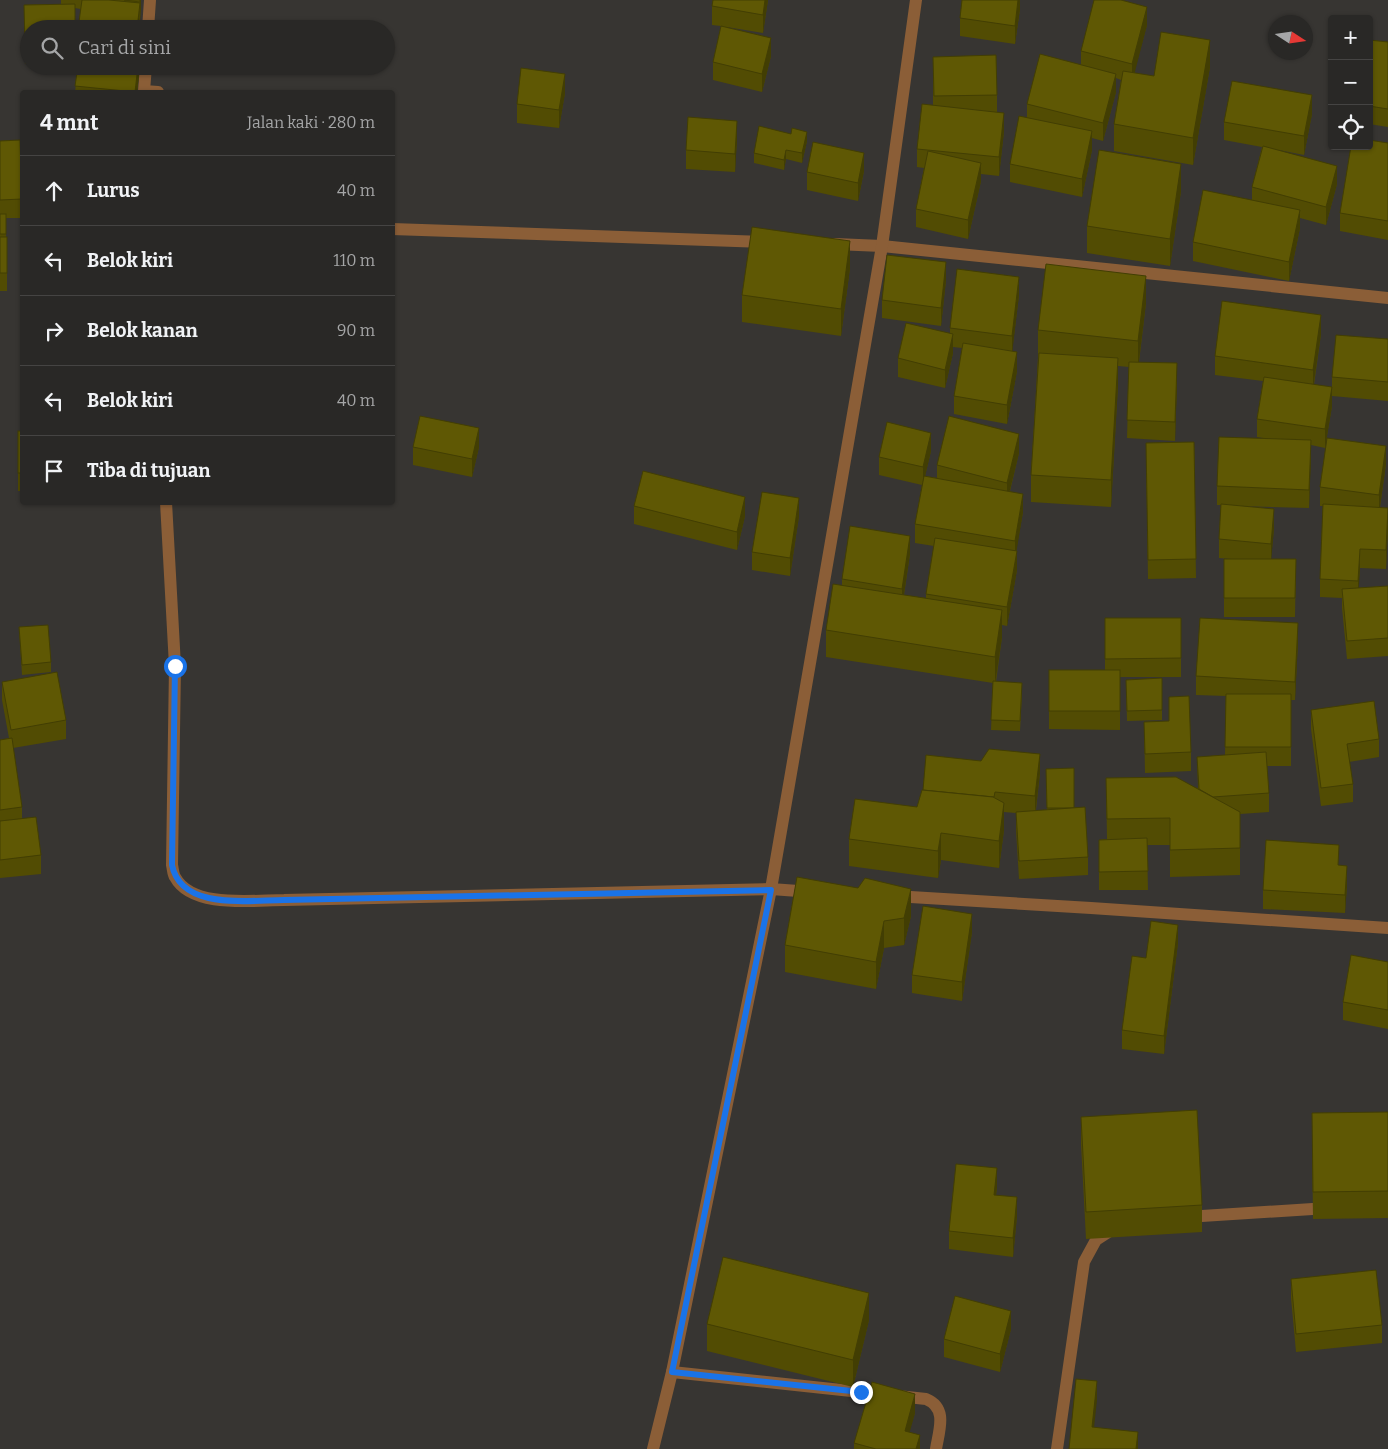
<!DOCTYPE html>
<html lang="id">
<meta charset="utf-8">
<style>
:root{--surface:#292826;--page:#353432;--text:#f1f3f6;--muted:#a5a6a7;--line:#454443}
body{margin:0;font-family:Bitter,serif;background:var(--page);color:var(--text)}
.controls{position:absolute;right:15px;top:15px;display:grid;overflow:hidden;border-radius:5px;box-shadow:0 1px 4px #0004}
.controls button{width:45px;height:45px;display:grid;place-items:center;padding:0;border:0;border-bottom:1px solid var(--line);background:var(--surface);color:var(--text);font:25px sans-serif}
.compass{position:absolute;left:1268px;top:15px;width:45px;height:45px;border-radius:50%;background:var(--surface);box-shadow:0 1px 4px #0004;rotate:102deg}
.stop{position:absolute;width:15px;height:15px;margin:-11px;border:4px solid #1a73e8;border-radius:50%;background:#fff}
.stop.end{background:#1a73e8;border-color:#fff;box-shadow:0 1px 5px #0008}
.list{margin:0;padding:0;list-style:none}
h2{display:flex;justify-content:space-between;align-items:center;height:65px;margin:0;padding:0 20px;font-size:21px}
h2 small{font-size:16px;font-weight:400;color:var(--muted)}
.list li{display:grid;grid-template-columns:32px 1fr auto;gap:15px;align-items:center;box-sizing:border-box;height:70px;padding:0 20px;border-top:1px solid var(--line)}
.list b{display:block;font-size:19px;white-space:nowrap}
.list em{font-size:16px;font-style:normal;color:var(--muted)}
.icon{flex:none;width:28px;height:28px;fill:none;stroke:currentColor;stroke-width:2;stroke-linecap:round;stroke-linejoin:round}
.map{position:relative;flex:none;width:1388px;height:1449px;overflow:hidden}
.search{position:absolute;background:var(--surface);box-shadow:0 1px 4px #0004;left:20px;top:20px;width:375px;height:55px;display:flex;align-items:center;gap:12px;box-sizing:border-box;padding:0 18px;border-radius:28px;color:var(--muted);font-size:19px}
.panel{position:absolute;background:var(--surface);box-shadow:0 1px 4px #0004;left:20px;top:90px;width:375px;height:415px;border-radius:5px}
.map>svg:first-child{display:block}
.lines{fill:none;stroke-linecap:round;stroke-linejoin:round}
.minor{stroke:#8b5e37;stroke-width:12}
.tertiary{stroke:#8b5e37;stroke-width:12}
.wall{fill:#524c03}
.shaded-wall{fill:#423e03}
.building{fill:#5f5804;stroke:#423e03}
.route{stroke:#1a73e8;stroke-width:6}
</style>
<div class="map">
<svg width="1388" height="1449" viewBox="0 0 1388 1449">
<rect width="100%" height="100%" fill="#373532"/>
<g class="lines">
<g class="minor">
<polyline points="148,29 150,0"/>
<polyline points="146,66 144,91 158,92"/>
<polyline points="392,229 767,242"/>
<polyline points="835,244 882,246 1388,298"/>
<path d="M166 502 175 666 172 865C173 869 173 874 175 877 192 909 254 900 284 900L771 889 812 892"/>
<polyline points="894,896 1091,908 1388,928"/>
<polyline points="1186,1217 1328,1208"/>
<path d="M672 1372 926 1399C948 1408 939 1430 936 1449"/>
<polyline points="1057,1449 1084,1262 1096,1240 1113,1229"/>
</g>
<polyline class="tertiary" points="653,1449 672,1372 771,889 882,246 916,0"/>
</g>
<g class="wall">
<polygon points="61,0 141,0 140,20 75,8 29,29 29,64 25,64 24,5 61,4"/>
<polygon points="713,0 768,0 763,33 727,27 771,56 762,92 713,80 713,62 721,26 712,25 712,6"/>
<polygon points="1020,0 1020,9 1015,44 960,36 960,18"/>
<polygon points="1147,25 1134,73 1154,76 1210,67 1193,165 1114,151 1114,124 1121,80 1116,78 1116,92 1103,141 1092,138 1092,150 1082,197 1010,182 1010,164 1027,118 1027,104 1081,65 1081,51"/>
<polygon points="1369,40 1388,42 1388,127 1369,124"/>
<polygon points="933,57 997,95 997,112 1004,131 999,176 981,174 981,181 968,239 916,227 916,209 924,168 917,167 917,149 933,105"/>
<polygon points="76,66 139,66 139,75 137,92 75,92 78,67"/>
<polygon points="565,93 559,128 517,123 517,104"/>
<polygon points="1312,114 1304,155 1279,150 1337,184 1326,225 1300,218 1300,228 1289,281 1193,261 1193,242 1252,200 1252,187 1262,147 1224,140 1224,122"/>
<polygon points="737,139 735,172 686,169 686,150"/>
<polygon points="0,141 22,199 22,218 6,218 6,237 7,237 7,291 0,291"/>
<polygon points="807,141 802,163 786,159 784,170 754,163 754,153"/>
<polygon points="1388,143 1388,240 1340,231 1340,213"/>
<polygon points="864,171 858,201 807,190 807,172"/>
<polygon points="1181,191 1170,266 1087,253 1087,226"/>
<polygon points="850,268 841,336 742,322 742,295"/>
<polygon points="946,280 941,326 882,318 882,300"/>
<polygon points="1019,295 1012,352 1017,371 1007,424 954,414 954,396 962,348 953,347 953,353 945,388 898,377 898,358 950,333 950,328"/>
<polygon points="1146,303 1139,362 1177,382 1175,441 1127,438 1129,367 1118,366 1118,385 1111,507 1031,502 1031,475 1038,357 1038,330"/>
<polygon points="1321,334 1314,385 1332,406 1325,448 1311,445 1309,508 1239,506 1274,528 1271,559 1296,559 1295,617 1224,617 1224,559 1231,559 1219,558 1219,539 1221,505 1217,505 1217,486 1263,438 1257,437 1257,419 1263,381 1215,375 1215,356"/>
<polygon points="1388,339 1388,401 1332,396 1332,377"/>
<rect x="18" y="431" width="4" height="60"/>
<polygon points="1194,442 1196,578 1148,579 1146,443"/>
<polygon points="413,447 479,447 472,477 413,465"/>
<polygon points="931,451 925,476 937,478 937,465 1019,453 1010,491 1023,512 1016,551 1017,570 1007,626 1002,625 1002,637 996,682 1022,693 1020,731 991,730 993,683 826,657 826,630 842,585 842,579 910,554 904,595 926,598 926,594 934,546 915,543 915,524 922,485 879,475 879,457"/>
<polygon points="1386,464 1380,507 1388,526 1386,569 1360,568 1358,588 1388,586 1388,656 1347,659 1342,608 1342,598 1320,597 1320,579 1323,506 1320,506 1320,487"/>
<polygon points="634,506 745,516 737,550 634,524"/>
<polygon points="799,516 790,576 752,570 752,552"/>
<polygon points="1105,618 1181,618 1181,677 1120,677 1120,730 1049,729 1049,670 1105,670"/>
<polygon points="19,627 51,662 51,672 22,675"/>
<polygon points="1298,641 1295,700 1291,700 1291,766 1267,766 1269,793 1269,812 1240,814 1240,875 1170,877 1170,845 1147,845 1148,890 1099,890 1099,840 1107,839 1106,778 1198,788 1197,757 1225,755 1226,696 1196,695 1196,676"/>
<polygon points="1162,678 1162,720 1127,721 1126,680"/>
<polygon points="2,682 66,720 66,739 13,748 22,807 22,819 41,855 41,874 0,878 0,740 9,738 2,700"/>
<polygon points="1311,710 1379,739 1379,757 1349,762 1353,784 1353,802 1321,806 1311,729"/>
<polygon points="1144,722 1191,752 1191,771 1145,773"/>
<polygon points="1040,773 1036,810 1047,810 1046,778 1074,808 1088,857 1088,875 1019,879 1016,830 1016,813 1004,812 1004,830 999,868 941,860 938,878 849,866 849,839 917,807"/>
<polygon points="1339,865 1347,885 1345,913 1263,909 1263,890"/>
<polygon points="797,877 911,916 904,945 884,948 876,989 785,972 785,945"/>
<polygon points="972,932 962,1001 912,993 912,975"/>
<polygon points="1178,943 1164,1054 1122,1049 1122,1030 1146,958"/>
<polygon points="1388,962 1388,1029 1343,1020 1343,1002"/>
<polygon points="1388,1112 1388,1218 1313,1219 1312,1140"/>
<polygon points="1081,1117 1202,1205 1202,1232 1086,1239 1081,1144"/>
<polygon points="997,1187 996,1195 1017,1216 1013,1257 949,1249 949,1231"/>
<polygon points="1291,1279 1382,1325 1382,1343 1296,1352 1291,1298"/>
<polygon points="869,1320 853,1387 707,1351 707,1324"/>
<polygon points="1011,1329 1000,1372 944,1357 944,1339"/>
<polygon points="915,1413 909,1432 920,1449 854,1449 854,1443"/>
</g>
<g class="shaded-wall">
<polygon points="140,0 141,0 141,7 140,20"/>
<polygon points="765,0 768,0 763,33 763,15"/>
<polygon points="1018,0 1020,0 1020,9 1015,44 1015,26"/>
<polygon points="140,3 139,29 137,29"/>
<polygon points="1147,7 1147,25 1132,83 1132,64"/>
<polygon points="771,38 771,56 762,92 762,74"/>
<polygon points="1210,40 1210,67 1193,165 1193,138"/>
<polygon points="138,66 139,66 139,75 137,92 135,92"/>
<polygon points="565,74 565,93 559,128 559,110"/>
<polygon points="1116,74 1116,92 1103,141 1103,123"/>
<polygon points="1312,95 1312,114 1304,155 1304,136"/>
<polygon points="1004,113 1004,131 999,176 999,157"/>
<polygon points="737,121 737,139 735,172 735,154"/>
<polygon points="1092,131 1092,150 1082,197 1082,179"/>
<polygon points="807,132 807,141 802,163 802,153"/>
<polygon points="786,150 786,159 784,170 784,160"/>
<polygon points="864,153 864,171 858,201 858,183"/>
<polygon points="981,163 981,181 968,239 968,220"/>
<polygon points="1181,164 1181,191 1170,266 1170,239"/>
<polygon points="1337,166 1337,184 1326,225 1326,207"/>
<polygon points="1300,210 1300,228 1289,281 1289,262"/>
<polygon points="850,241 850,268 841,336 841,309"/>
<polygon points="946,262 946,280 941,326 941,308"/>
<polygon points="1146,276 1146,303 1138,368 1138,341"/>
<polygon points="1019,277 1019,295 1012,354 1012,336"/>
<polygon points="1321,315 1321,334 1313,388 1313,370"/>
<polygon points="953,334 953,353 945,388 945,370"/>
<polygon points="1017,352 1017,371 1007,424 1007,405"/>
<polygon points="1118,358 1118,385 1111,507 1111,480"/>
<polygon points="1177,363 1177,382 1175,441 1175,422"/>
<polygon points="1332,387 1332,406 1325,448 1325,429"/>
<polygon points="479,428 479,447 472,477 472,459"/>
<polygon points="931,433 931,451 923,485 923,467"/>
<polygon points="1019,434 1019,453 1007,502 1007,483"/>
<polygon points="1311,440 1311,458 1309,508 1309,490"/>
<polygon points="1386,446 1386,464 1379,513 1379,495"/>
<polygon points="1023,494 1023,512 1015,560 1015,541"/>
<polygon points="745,497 745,516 737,550 737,532"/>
<polygon points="799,498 799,516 790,576 790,558"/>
<polygon points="1388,508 1388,526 1386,569 1386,550"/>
<polygon points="1274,509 1274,528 1271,562 1271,544"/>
<polygon points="910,536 910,554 902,607 902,589"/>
<polygon points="1360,549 1360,568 1358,599 1358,581"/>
<polygon points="1017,551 1017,570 1007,626 1007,607"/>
<polygon points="1002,610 1002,637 995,684 995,657"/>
<polygon points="1298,623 1298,641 1295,700 1295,682"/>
<polygon points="1040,754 1040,773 1035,815 1035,796"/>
<polygon points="1004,803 1004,830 999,868 999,841"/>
<polygon points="941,833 941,860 938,878 938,851"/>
<polygon points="1347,866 1347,885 1345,913 1345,895"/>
<polygon points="911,889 911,916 904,945 904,918"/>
<polygon points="972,914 972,932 962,1001 962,982"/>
<polygon points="884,921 884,948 876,989 876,962"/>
<polygon points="1178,925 1178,943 1164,1054 1164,1036"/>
<polygon points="997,1168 997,1187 994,1213 994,1195"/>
<polygon points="1017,1197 1017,1216 1013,1257 1013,1238"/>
<polygon points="869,1293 869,1320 853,1387 853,1360"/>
<polygon points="1011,1311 1011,1329 1000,1372 1000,1354"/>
<polygon points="1097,1381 1097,1400 1092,1446 1092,1427"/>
<polygon points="915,1394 915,1413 905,1449 905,1431"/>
<polygon points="1138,1432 1138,1449 1136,1449"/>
<polygon points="920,1435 920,1449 916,1449"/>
</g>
<g class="building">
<polygon points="82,0 109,0 140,3 137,29 78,29"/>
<polygon points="124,0 140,0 140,2"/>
<polygon points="713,0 765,0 763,15 712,6"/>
<polygon points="962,0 1018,0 1015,26 960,18"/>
<polygon points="1094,0 1121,0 1147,7 1132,64 1081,51"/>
<polygon points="75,4 75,29 29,29 29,46 25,46 24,5"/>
<polygon points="721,26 771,38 762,74 713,62"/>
<polygon points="1161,32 1210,40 1193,138 1114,124 1123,71 1154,76"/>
<polygon points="1369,40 1388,42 1388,109 1369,106"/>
<polygon points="1040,54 1116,74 1103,123 1027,104"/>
<polygon points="996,55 997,95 934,96 933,57"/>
<polygon points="78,66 138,66 135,92 75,86"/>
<polygon points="521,68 565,74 559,110 517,104"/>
<polygon points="1232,81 1312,95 1304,136 1224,122"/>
<polygon points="922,104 1004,113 999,157 917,149"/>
<polygon points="1019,116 1092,131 1082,179 1010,164"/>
<polygon points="688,117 737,121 735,154 686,150"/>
<polygon points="759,126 791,134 792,128 807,132 802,153 786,150 784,160 754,153"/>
<polygon points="20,140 22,199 0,200 0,141"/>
<polygon points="1369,140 1388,143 1388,221 1340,213 1351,146 1369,146"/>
<polygon points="813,142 864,153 858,183 807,172"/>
<polygon points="1263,146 1337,166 1326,207 1252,187"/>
<polygon points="1099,150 1181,164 1170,239 1087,226"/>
<polygon points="928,151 981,163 968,220 916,209"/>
<polygon points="1203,190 1300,210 1289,262 1193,242"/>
<rect x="0" y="214" width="6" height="20"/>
<polygon points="752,227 850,241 841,309 742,295"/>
<rect x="0" y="237" width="7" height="36"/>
<polygon points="887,255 946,262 941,308 882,300"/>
<polygon points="1046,264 1146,276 1138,341 1038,330"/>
<polygon points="957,269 1019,277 1012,336 950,328"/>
<polygon points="1222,301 1321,315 1313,370 1215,356"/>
<polygon points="906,323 953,334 945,370 898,358"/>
<polygon points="1336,335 1388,339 1388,382 1332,377"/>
<polygon points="963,343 1017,352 1007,405 954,396"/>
<polygon points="1039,353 1118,358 1111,480 1031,475"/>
<polygon points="1129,362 1177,363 1175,422 1127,420"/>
<polygon points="1264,377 1332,387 1325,429 1257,419"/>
<polygon points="420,416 479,428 472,459 413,447"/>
<polygon points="949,416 1019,434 1007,483 937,465"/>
<polygon points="887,422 931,433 923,467 879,457"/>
<rect x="18" y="431" width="4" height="42"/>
<polygon points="1219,437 1311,440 1309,490 1217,486"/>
<polygon points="1327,438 1386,446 1379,495 1320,487"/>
<polygon points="1194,442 1196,559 1148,560 1146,443"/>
<polygon points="643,471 745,497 737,532 634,506"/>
<polygon points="924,476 1023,494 1015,541 915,524"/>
<polygon points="762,492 799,498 790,558 752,552"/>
<polygon points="1221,504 1274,509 1271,544 1219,539"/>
<polygon points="1323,504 1388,508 1386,550 1360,549 1358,581 1320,579"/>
<polygon points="850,526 910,536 902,589 842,579"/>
<polygon points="935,538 1017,551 1007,607 926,594"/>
<polygon points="1224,559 1296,559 1295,598 1224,598"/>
<polygon points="833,584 1002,610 995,657 826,630"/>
<polygon points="1388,586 1388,638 1347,641 1342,589"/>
<polygon points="1105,618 1181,618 1181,658 1105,659"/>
<polygon points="1200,618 1298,623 1295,682 1196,676"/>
<polygon points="48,625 51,662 22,665 19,627"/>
<rect x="1049" y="670" width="71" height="41"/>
<polygon points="57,672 66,720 11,730 2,682"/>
<polygon points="1162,678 1162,710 1127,711 1126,680"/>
<polygon points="993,681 1022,683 1020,721 991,720"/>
<polygon points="1226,694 1291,694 1291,747 1225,747"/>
<polygon points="1189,696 1191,752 1145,754 1144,722 1169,721 1169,697"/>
<polygon points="1374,701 1379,739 1347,744 1353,784 1321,788 1311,710"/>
<polygon points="12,738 22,807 0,810 0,740"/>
<polygon points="989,749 1040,754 1035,796 995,792 994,797 923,790 926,755 981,761"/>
<polygon points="1266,752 1269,793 1213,797 1199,789 1197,757"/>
<polygon points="1074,768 1074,808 1047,808 1046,769"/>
<polygon points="1176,777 1240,812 1240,848 1170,850 1170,818 1107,819 1106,778"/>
<polygon points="922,790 993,797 1004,803 999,841 941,833 938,851 849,839 855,799 917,807"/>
<polygon points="1085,807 1088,857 1019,861 1016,812"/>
<polygon points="36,817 41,855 0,860 0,821"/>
<polygon points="1147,838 1148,871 1099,872 1099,840"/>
<polygon points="1266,840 1339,845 1338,865 1347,866 1345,895 1263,890"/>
<polygon points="797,877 858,888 865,878 911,889 904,918 884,921 876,962 785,945"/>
<polygon points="923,906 972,914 962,982 912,975"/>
<polygon points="1151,921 1178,925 1164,1036 1122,1030 1132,956 1146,958"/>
<polygon points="1351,955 1388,962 1388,1010 1343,1002"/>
<polygon points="1197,1110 1202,1205 1086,1212 1081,1117"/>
<polygon points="1388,1112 1388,1191 1313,1192 1312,1113"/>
<polygon points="956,1164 997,1168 994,1195 1017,1197 1013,1238 949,1231"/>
<polygon points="723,1257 869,1293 853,1360 707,1324"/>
<polygon points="1376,1270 1382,1325 1296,1334 1291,1279"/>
<polygon points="955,1296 1011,1311 1000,1354 944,1339"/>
<polygon points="1076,1379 1097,1381 1092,1427 1138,1432 1136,1449 1069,1449"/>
<polygon points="872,1382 915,1394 905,1431 920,1435 916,1449 876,1449 854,1443"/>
</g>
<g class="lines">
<path class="route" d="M175 666 172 865C181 911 250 900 284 900L771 890 672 1372 861 1392"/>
</g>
</svg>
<div class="controls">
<button>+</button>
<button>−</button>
<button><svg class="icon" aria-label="locate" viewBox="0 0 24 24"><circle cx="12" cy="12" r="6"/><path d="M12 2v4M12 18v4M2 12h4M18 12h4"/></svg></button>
</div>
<svg class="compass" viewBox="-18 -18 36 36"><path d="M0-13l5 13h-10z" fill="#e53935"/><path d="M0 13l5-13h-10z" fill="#a5a6a7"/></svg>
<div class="stop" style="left:175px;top:666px"></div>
<div class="stop end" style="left:861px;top:1392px"></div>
<div class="search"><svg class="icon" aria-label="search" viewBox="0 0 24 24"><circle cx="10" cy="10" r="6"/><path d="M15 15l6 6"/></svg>Cari di sini</div>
<section class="panel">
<h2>4 mnt<small>Jalan kaki · 280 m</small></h2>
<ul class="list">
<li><svg class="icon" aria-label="ahead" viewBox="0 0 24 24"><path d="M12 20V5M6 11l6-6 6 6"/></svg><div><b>Lurus</b></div><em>40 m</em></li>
<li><svg class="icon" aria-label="left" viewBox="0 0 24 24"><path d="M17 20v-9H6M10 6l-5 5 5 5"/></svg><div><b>Belok kiri</b></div><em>110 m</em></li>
<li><svg class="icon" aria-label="right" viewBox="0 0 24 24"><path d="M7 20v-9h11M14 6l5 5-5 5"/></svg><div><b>Belok kanan</b></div><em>90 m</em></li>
<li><svg class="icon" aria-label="left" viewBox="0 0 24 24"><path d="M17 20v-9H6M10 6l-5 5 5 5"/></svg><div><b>Belok kiri</b></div><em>40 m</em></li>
<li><svg class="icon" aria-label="arrive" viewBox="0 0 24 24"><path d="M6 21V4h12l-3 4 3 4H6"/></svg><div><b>Tiba di tujuan</b></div></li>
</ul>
</section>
</div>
